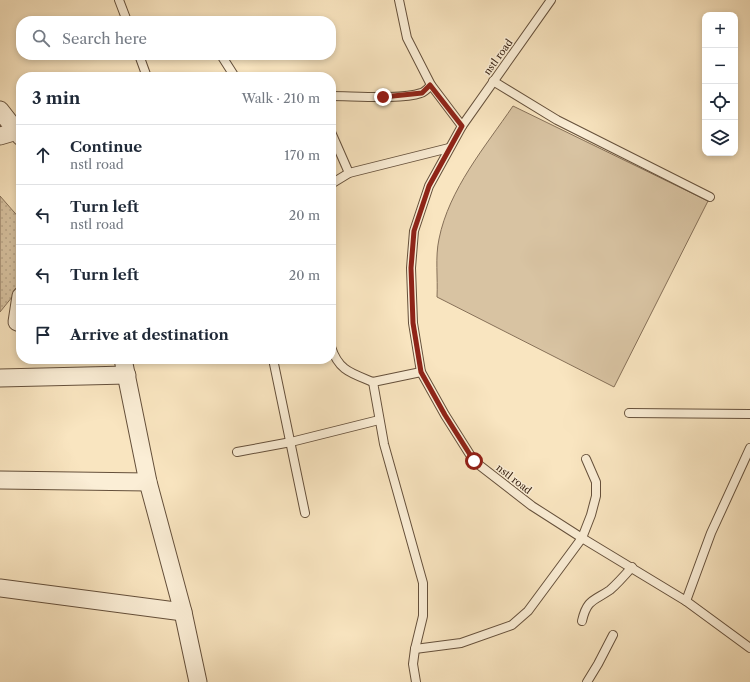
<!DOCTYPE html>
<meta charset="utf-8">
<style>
:root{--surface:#fff;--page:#f6f6f7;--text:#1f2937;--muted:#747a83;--line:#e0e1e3}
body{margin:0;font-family:"Libre Caslon Text",serif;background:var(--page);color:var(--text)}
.controls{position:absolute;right:12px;top:12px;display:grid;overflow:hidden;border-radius:8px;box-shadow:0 2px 6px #0003}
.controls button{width:36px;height:36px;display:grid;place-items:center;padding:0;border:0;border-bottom:1px solid var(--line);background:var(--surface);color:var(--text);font:20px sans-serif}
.stop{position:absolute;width:12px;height:12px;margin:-9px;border:3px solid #8f2418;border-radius:50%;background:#fff}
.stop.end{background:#8f2418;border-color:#fff;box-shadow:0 1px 4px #0008}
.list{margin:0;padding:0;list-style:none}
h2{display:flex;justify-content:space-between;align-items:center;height:52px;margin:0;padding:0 16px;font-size:17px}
h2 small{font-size:13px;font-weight:400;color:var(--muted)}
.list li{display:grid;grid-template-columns:26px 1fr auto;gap:12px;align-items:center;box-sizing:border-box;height:60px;padding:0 16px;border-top:1px solid var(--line)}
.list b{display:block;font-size:15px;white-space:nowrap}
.list p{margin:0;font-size:13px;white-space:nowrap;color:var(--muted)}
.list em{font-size:13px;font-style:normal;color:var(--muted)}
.icon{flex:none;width:22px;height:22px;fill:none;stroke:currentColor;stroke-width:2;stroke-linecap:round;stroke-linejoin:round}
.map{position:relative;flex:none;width:750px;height:682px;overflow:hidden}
.search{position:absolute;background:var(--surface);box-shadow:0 2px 6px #0003;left:16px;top:16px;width:320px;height:44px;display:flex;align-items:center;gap:10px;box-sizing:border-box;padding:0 14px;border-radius:16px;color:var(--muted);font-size:15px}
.panel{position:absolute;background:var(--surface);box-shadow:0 2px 6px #0003;left:16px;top:72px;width:320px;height:292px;border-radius:16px}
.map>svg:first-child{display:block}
.grass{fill:url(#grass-dots);stroke:#867058}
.pitch{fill:#d8c3a2;stroke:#867058}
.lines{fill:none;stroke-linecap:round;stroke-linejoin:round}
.lane-casing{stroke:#65503b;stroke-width:10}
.street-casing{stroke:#65503b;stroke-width:19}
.lane{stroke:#fbeed6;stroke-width:8}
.street{stroke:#fbeed6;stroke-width:17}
.route{stroke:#8f2418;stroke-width:5}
.labels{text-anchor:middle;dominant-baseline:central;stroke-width:3;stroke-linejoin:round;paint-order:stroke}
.street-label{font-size:10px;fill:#341e0f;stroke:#fbeed6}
</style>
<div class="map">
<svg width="750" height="682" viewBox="0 0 750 682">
<defs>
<pattern id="grass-dots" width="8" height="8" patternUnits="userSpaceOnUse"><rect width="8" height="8" fill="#d8c3a2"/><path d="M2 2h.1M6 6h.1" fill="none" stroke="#baa78a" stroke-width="1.8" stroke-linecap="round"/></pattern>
</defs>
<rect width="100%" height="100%" fill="#f9e5c0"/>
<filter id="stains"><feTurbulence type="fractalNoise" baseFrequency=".005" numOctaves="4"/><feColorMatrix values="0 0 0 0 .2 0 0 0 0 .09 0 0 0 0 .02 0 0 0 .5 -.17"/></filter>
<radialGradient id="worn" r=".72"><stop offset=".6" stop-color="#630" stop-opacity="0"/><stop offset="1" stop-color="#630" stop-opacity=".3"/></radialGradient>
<polygon class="grass" points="0,196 21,220 21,286 0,312"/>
<path class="pitch" d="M513 106 708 201 614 387 437 297C438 278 435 257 439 239 449 189 485 147 513 106Z"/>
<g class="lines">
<defs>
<g id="lane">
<polyline points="119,0 127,21"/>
<polyline points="399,0 407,38 431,85 462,126"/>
<polyline points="551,0 462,126 429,186 414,231 411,268 413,323 421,372 445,415 474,461 532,506 582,538 686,601 711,533 750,448"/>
<polyline points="139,55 147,77"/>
<polyline points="221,55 235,77"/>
<polyline points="493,81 557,120 710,197"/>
<path d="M331 96C354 96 401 100 421 93 425 92 428 88 431 85"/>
<polyline points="331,132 349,173"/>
<polyline points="331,184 349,173 449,148"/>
<path d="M331 347C339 371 351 373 373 382"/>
<polyline points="273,359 305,513"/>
<polyline points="629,413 750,414"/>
<polyline points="237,452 291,442 379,420"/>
<polyline points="686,601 750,648"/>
<path d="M582 621C587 599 594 601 610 590 618 583 625 575 632 567"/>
<polyline points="415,649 461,643 512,625 528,611 582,538 591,515 596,496 596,482 586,459"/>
<polyline points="416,682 413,664 415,649 423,616 423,583 384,444 373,382 421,372"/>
<polyline points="587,682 598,664 613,635"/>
</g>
<g id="street">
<polyline points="0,110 21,137"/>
<polyline points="0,136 17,131"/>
<polyline points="17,322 21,296"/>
<polyline points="123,359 148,482 183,612 198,682"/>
<polyline points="0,378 127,375"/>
<polyline points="0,480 148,482"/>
<polyline points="0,588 183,612"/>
</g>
</defs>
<use href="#lane" class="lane-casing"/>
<use href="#street" class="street-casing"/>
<use href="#lane" class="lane"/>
<use href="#street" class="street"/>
</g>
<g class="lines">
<polyline class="route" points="383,97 422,93 430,85 462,126 429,186 414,231 411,268 413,323 421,372 445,415 474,461"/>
</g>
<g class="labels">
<g class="street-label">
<text transform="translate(498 57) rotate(-54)">nstl road</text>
<text transform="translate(514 479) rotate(38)">nstl road</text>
</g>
</g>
<rect width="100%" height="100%" filter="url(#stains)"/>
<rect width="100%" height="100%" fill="url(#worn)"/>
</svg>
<div class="controls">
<button>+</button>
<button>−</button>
<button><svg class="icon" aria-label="locate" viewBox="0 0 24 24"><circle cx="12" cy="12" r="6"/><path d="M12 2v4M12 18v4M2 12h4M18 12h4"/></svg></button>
<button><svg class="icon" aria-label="layers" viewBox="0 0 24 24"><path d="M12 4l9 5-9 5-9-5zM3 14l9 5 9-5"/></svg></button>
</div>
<div class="stop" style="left:474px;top:461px"></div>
<div class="stop end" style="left:383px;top:97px"></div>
<div class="search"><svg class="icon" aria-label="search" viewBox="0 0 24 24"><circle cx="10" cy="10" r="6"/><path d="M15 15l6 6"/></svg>Search here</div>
<section class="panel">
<h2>3 min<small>Walk · 210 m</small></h2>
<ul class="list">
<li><svg class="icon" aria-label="ahead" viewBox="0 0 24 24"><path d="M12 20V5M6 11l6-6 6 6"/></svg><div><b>Continue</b><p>nstl road</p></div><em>170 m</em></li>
<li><svg class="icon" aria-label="left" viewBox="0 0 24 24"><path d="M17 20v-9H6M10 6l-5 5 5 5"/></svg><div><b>Turn left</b><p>nstl road</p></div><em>20 m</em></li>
<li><svg class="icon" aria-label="left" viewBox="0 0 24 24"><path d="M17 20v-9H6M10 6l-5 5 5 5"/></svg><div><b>Turn left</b></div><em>20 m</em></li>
<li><svg class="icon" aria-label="arrive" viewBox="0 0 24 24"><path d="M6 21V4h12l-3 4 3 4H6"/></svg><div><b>Arrive at destination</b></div></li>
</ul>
</section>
</div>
